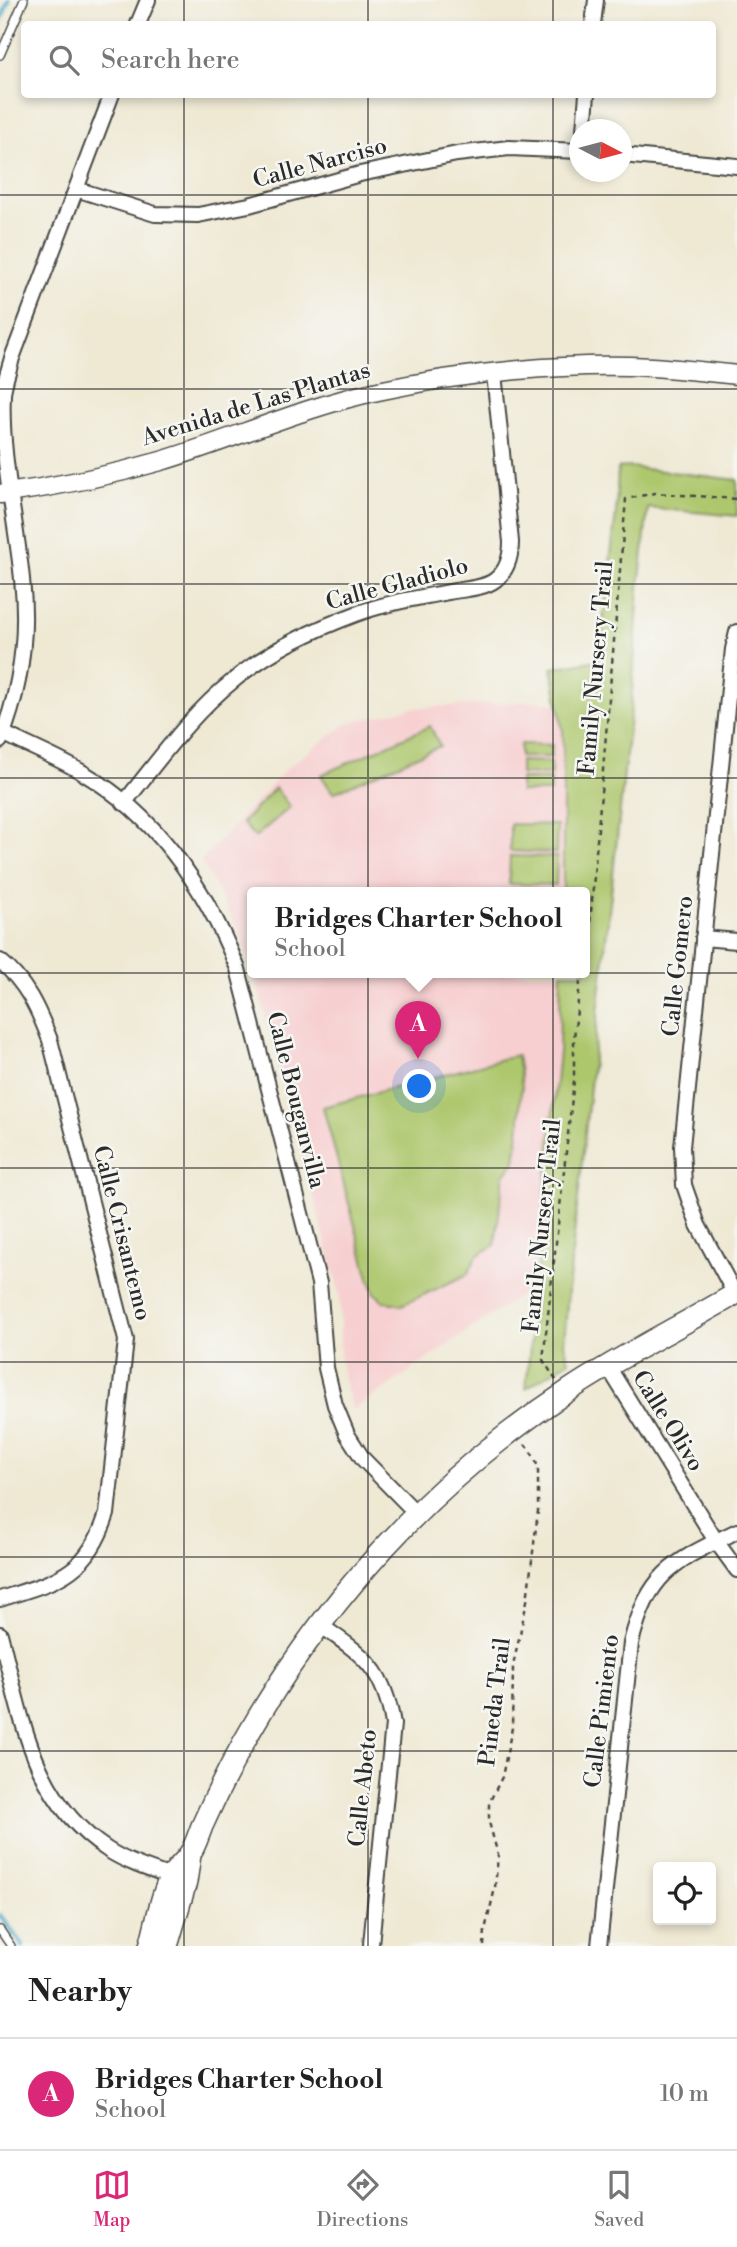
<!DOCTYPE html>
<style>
:root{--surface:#fff;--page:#f2f2f2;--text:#222;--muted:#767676;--line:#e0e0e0;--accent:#db2777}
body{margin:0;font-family:"Libre Bodoni",serif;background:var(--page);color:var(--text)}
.controls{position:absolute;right:21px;bottom:21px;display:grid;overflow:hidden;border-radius:7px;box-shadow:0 4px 10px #0003}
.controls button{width:63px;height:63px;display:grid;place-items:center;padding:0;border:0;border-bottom:2px solid var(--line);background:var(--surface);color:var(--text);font:35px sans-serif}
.compass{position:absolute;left:569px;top:119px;width:63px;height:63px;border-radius:50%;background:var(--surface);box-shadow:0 4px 10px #0003;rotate:96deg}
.you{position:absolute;left:420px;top:1087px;width:24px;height:24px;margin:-18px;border:5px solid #fff;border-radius:50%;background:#1a73e8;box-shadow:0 0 0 10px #1a73e833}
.badge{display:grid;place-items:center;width:46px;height:46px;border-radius:50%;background:var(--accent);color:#fff;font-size:23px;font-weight:700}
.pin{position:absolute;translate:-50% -58px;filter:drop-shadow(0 2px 4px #0008)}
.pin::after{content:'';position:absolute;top:37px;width:24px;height:21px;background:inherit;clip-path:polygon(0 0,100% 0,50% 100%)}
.popup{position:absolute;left:247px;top:887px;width:343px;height:91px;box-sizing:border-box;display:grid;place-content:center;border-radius:7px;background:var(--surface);filter:drop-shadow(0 2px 5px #0005);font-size:23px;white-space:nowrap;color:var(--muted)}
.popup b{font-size:26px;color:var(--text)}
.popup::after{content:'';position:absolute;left:50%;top:100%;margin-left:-14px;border:14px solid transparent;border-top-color:var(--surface)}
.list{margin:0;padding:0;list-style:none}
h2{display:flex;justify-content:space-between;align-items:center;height:91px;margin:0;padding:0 28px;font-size:30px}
h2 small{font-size:23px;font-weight:400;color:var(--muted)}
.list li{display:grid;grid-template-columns:46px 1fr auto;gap:21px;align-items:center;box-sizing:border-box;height:112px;padding:0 28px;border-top:2px solid var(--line)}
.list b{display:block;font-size:26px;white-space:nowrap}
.list p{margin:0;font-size:23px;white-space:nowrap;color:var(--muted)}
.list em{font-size:23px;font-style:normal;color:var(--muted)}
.icon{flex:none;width:38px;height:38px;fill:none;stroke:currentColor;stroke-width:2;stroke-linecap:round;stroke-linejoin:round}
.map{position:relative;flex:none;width:737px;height:1946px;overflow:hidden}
.search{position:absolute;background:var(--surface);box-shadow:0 4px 10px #0003;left:21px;right:21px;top:21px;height:77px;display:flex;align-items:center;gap:18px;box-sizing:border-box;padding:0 24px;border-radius:7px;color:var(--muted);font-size:26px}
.sheet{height:203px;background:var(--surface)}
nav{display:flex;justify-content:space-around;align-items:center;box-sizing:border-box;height:98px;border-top:2px solid var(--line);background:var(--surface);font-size:19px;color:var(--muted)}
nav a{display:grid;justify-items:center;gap:4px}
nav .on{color:var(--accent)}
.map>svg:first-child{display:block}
.built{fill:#f7cfd0}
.green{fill:#adc76d;stroke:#6c794c;stroke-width:2}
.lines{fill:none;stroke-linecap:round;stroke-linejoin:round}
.stream{stroke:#4ba7c9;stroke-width:4.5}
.service-casing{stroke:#484844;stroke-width:10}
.minor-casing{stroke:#484844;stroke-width:18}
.tertiary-casing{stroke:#484844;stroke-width:21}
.secondary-casing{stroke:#484844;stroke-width:24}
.path{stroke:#484844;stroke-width:2.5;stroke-dasharray:5 5;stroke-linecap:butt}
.service{stroke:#fff;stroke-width:7}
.minor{stroke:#fff;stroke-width:14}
.tertiary{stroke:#fff;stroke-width:18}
.secondary{stroke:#fff;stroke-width:21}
.grid{fill:none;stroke:#2b2b2b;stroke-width:2;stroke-opacity:0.55}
.labels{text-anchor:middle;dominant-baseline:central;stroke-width:5;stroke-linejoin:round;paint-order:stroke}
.street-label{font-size:23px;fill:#2b2b2b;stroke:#f6f6f2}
</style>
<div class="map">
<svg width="737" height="1946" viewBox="0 0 737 1946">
<rect width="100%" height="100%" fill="#f6f6f2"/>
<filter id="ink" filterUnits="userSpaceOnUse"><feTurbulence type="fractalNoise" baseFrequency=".0143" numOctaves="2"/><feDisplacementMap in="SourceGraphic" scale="14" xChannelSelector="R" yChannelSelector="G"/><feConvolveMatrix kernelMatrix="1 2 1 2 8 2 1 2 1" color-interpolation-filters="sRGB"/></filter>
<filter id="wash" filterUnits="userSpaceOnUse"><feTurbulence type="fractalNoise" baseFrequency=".00686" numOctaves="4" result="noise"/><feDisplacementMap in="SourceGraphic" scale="28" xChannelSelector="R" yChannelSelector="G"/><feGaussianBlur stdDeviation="1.57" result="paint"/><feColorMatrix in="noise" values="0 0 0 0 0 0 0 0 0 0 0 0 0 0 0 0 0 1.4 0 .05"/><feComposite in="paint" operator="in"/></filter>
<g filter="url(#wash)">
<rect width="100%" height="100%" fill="#efe9d4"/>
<g class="built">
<polygon points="538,701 557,704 563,732 563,893 252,893 252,967 236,925 201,861 288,767 347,723 412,708"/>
<polygon points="254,973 561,973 559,1051 535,1285 353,1410 345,1385 340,1359 340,1295"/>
</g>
<g class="green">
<polygon points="629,467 737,480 737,516 648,508 639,587 631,708 568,1291 564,1344 569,1361 526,1388 559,1051 561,973 584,973 584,893 563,893 563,732 552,668 598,660 616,514 618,468"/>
<polygon points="430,726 440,746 333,793 321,775"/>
<polygon points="520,744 552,745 551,757 520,757"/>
<polygon points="520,761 551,762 551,775 520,774"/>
<rect x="520" y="779" width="31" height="13"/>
<polygon points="275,788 290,807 255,837 242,823"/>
<polygon points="510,824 557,825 556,853 510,851"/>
<polygon points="510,856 557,857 556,885 509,884"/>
<polygon points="517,1055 522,1086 520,1100 520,1125 515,1161 504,1175 495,1245 477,1256 468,1274 402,1305 383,1301 375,1293 369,1278 323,1107"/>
</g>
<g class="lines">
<g class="stream">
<polyline points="0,23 9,0"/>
<polyline points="0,1915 23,1946"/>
</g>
</g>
</g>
<g filter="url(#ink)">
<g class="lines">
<defs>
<g id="service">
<polyline points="0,55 24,0"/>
<polyline points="0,1930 11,1946"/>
</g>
<g id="minor">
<polyline points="138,24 148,0"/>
<polyline points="593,24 596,0"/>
<polyline points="584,130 587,94"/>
<polyline points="622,155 737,166"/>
<polyline points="76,189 155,214 198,215 249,205 360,174 457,154 509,148 580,151"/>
<path d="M3 733C30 747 59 758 85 774 159 818 207 891 238 969L319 1283 326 1368 335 1405 347 1434 363 1459 417 1514"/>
<path d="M0 741C21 689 28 634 22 579 16 519 0 454 3 394 4 382 9 370 12 358L112 94"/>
<path d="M124 803C158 761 191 714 234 680 269 650 313 630 356 614 385 603 418 598 449 592 463 589 483 589 495 580 507 571 511 556 511 542L494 373"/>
<polyline points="703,938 737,941"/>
<path d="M0 961C26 982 38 1009 50 1040L126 1340 107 1514C87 1576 56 1581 0 1599"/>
<polyline points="735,1294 698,1225 684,1185 682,1147 733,649 737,632"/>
<polyline points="607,1365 716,1541 737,1570"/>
<path d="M320 1625C363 1655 384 1668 393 1724L371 1944"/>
<path d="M0 1634C21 1714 32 1801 108 1850 128 1863 154 1871 177 1879"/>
<path d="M599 1946 631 1643C649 1571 674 1562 737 1531"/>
</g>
<path id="tertiary" d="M0 494C54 487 109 476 161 461 234 439 303 407 378 391 461 373 568 362 652 367 681 369 709 372 737 375"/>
<g id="secondary">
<path d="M150 1946C156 1926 161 1893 172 1875 177 1868 184 1862 189 1855 195 1847 198 1836 202 1826 280 1650 407 1497 568 1391 622 1355 681 1326 737 1293"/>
<polyline points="167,1946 186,1882 190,1855"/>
</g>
</defs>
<use href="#service" class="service-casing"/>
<use href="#minor" class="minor-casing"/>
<use href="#tertiary" class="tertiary-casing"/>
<use href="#secondary" class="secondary-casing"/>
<g class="path">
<polyline points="584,951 589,935 626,499 655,493 737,499"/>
<polyline points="556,1380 543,1360 574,1080 574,1038 581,973"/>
<polyline points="484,1946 485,1930 495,1888 498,1855 489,1822 489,1803 502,1777 512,1728 513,1666 527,1601 538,1511 538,1469 535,1458 525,1444"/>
</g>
<use href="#service" class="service"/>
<use href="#minor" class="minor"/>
<use href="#tertiary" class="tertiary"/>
<use href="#secondary" class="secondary"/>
</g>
</g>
<path class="grid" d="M184 0V24M368 0V24M553 0V24M184 94V1946M368 94V1946M553 94V1946M0 195H737M0 389H737M0 584H737M0 778H737M0 973H737M0 1168H737M0 1362H737M0 1557H737M0 1751H737"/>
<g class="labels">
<g class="street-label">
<text transform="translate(320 163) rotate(-15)">Calle Narciso</text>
<text transform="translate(256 404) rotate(-17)">Avenida de Las Plantas</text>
<text transform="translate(397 584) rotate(-15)">Calle Gladiolo</text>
<text transform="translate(596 668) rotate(-85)">Family Nursery Trail</text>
<text transform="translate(678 966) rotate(-84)">Calle Gomero</text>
<text transform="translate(296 1100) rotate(76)">Calle Bouganvilla</text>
<text transform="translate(542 1226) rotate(-84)">Family Nursery Trail</text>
<text transform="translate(122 1233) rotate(76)">Calle Crisantemo</text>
<text transform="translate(668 1421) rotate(58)">Calle Olivo</text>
<text transform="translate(495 1702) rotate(-83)">Pineda Trail</text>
<text transform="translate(602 1711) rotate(-83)">Calle Pimiento</text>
<text transform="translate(363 1788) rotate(-84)">Calle Abeto</text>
</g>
</g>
</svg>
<div class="controls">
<button><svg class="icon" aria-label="locate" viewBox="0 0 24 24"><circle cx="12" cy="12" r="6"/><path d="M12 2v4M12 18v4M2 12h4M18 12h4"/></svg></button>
</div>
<svg class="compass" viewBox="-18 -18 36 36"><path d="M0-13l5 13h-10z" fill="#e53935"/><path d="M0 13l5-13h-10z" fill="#767676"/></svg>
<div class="you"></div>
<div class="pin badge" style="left:418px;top:1059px">A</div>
<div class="popup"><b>Bridges Charter School</b>School</div>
<div class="search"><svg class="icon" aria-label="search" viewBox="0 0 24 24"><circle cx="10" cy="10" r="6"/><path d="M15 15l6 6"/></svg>Search here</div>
</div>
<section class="sheet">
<h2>Nearby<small></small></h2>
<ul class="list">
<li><span class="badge">A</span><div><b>Bridges Charter School</b><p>School</p></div><em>10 m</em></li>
</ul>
</section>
<nav>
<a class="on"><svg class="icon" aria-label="map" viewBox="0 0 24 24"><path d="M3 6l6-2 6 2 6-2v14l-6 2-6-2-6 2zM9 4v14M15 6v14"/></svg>Map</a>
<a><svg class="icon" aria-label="directions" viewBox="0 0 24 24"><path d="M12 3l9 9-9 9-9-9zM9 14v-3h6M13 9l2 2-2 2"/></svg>Directions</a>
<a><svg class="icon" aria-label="saved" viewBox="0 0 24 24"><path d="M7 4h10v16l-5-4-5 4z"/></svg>Saved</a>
</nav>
